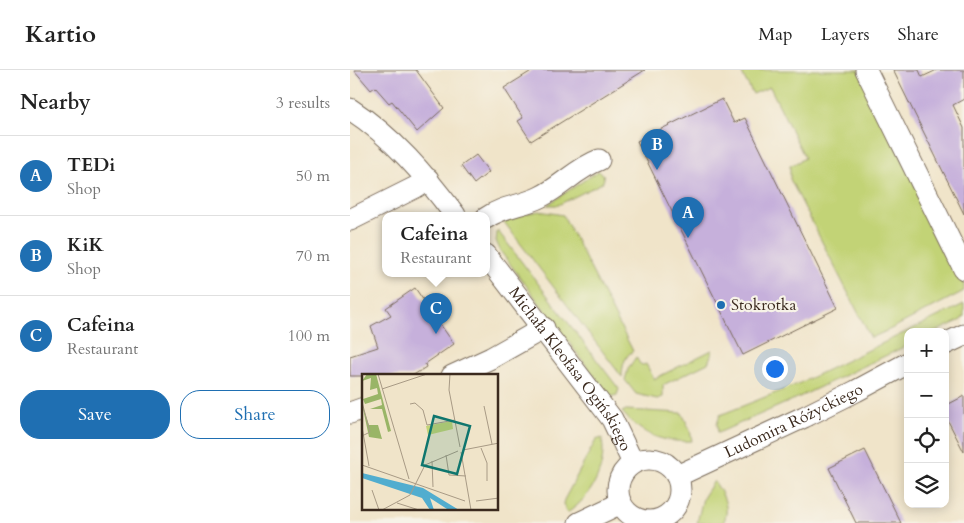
<!DOCTYPE html>
<meta charset="utf-8">
<style>
:root{--surface:#fff;--page:#f6f6f6;--text:#222;--muted:#767676;--line:#e0e0e0;--accent:#1f6fb2}
body{margin:0;font-family:Cardo,serif;background:var(--page);color:var(--text)}
.controls{position:absolute;right:15px;bottom:15px;display:grid;overflow:hidden;border-radius:10px;box-shadow:0 2px 12px #0003}
.controls button{width:45px;height:45px;display:grid;place-items:center;padding:0;border:0;border-bottom:1px solid var(--line);background:var(--surface);color:var(--text);font:25px sans-serif}
.you{position:absolute;left:424px;top:298px;width:18px;height:18px;margin:-12px;border:4px solid #fff;border-radius:50%;background:#1a73e8;box-shadow:0 0 0 8px #1a73e833}
.badge{display:grid;place-items:center;width:32px;height:32px;border-radius:50%;background:var(--accent);color:#fff;font-size:16px;font-weight:700}
.pin{position:absolute;translate:-50% -41px;filter:drop-shadow(0 1px 2px #0008)}
.pin::after{content:'';position:absolute;top:26px;width:18px;height:15px;background:inherit;clip-path:polygon(0 0,100% 0,50% 100%)}
.popup{position:absolute;left:32px;top:142px;width:108px;height:65px;box-sizing:border-box;display:grid;place-content:center;border-radius:10px;background:var(--surface);filter:drop-shadow(0 1px 4px #0005);font-size:16px;white-space:nowrap;color:var(--muted)}
.popup b{font-size:19px;color:var(--text)}
.popup::after{content:'';position:absolute;left:50%;top:100%;margin-left:-10px;border:10px solid transparent;border-top-color:var(--surface)}
.list{margin:0;padding:0;list-style:none}
h2{display:flex;justify-content:space-between;align-items:center;height:65px;margin:0;padding:0 20px;font-size:21px}
h2 small{font-size:16px;font-weight:400;color:var(--muted)}
.list li{display:grid;grid-template-columns:32px 1fr auto;gap:15px;align-items:center;box-sizing:border-box;height:80px;padding:0 20px;border-top:1px solid var(--line)}
.list b{display:block;font-size:19px;white-space:nowrap}
.list p{margin:0;font-size:16px;white-space:nowrap;color:var(--muted)}
.list em{font-size:16px;font-style:normal;color:var(--muted)}
.actions{display:flex;gap:10px;padding:15px 20px}
.actions a{flex:1;padding:11px 0;border:1px solid var(--accent);border-radius:20px;text-align:center;font-size:18px;color:var(--accent)}
.actions .main{background:var(--accent);color:#fff}
.icon{flex:none;width:28px;height:28px;fill:none;stroke:currentColor;stroke-width:2;stroke-linecap:round;stroke-linejoin:round}
.map{position:relative;flex:none;width:614px;height:453px;overflow:hidden}
header{display:flex;align-items:center;gap:30px;box-sizing:border-box;height:70px;padding:0 25px;background:var(--surface);border-bottom:1px solid var(--line)}
header strong{font-size:24px}
nav{display:flex;gap:28px;margin-inline-start:auto;font-size:18px}
main{display:flex}
aside{flex:1;background:var(--surface)}
.map>svg:first-child{display:block}
.green{fill:#c2d376;stroke:#7e7e4a}
.building{fill:#c6b0db}
.lines{fill:none;stroke-linecap:round;stroke-linejoin:round}
.minor-casing{stroke:#7a6b5a;stroke-width:23}
.minor{stroke:#fff;stroke-width:21}
.poi-dot{fill:#1f6fb2;stroke:#f7f3e8;stroke-width:2}
.labels{text-anchor:middle;dominant-baseline:central;stroke-width:4.5;stroke-linejoin:round;paint-order:stroke}
.poi-label{font-size:16px;fill:#3b2a1e;stroke:#f7f3e8;text-anchor:start}
.street-label{font-size:16px;fill:#3b2a1e;stroke:#f7f3e8}
.inset-road{fill:none;stroke:#a89a85;stroke-width:1}
.view{fill:#0f766e;fill-opacity:0.15;stroke:#0f766e;stroke-width:2.5}
.inset-edge{fill:none;stroke:#3b2a1e;stroke-width:2.5}
</style>
<header>
<strong>Kartio</strong>
<nav><a>Map</a><a>Layers</a><a>Share</a></nav>
</header>
<main>
<aside>
<h2>Nearby<small>3 results</small></h2>
<ul class="list">
<li><span class="badge">A</span><div><b>TEDi</b><p>Shop</p></div><em>50 m</em></li>
<li><span class="badge">B</span><div><b>KiK</b><p>Shop</p></div><em>70 m</em></li>
<li><span class="badge">C</span><div><b>Cafeina</b><p>Restaurant</p></div><em>100 m</em></li>
</ul>
<div class="actions"><a class="main">Save</a><a>Share</a></div>
</aside>
<div class="map">
<svg width="614" height="453" viewBox="0 0 614 453">
<rect width="100%" height="100%" fill="#f7f3e8"/>
<filter id="ink" filterUnits="userSpaceOnUse"><feTurbulence type="fractalNoise" baseFrequency=".02" numOctaves="2"/><feDisplacementMap in="SourceGraphic" scale="10" xChannelSelector="R" yChannelSelector="G"/><feConvolveMatrix kernelMatrix="1 2 1 2 8 2 1 2 1" color-interpolation-filters="sRGB"/></filter>
<filter id="wash" filterUnits="userSpaceOnUse"><feTurbulence type="fractalNoise" baseFrequency=".0096" numOctaves="4" result="noise"/><feDisplacementMap in="SourceGraphic" scale="20" xChannelSelector="R" yChannelSelector="G"/><feGaussianBlur stdDeviation="1.12" result="paint"/><feColorMatrix in="noise" values="0 0 0 0 0 0 0 0 0 0 0 0 0 0 0 0 0 1.4 0 .05"/><feComposite in="paint" operator="in"/></filter>
<g filter="url(#wash)">
<rect width="100%" height="100%" fill="#f0e4c9"/>
<g class="green">
<polygon points="390,0 509,0 614,215 614,221 541,259 521,268 440,109 440,96 455,88 420,17 403,24"/>
<polygon points="248,101 253,104 254,109 252,113 208,135 197,135"/>
<path d="M189 141 213 145 283 281C274 286 272 298 272 307L154 152 170 145Z"/>
<polygon points="148,161 269,319 267,325 260,327 151,182 146,171 147,162"/>
<polygon points="614,234 614,246 611,250 585,262 558,262 558,275 445,329 368,363 367,354 370,345 448,314"/>
<polygon points="362,280 362,283 358,293 313,315 313,327 307,329 286,324 275,310 278,299 286,287 290,294 293,295 296,294 304,309"/>
<path d="M276 340 332 343 340 360 342 371C312 373 292 365 272 342Z"/>
<path d="M252 368C257 398 242 427 217 443L213 434 214 430 246 370Z"/>
<path d="M364 411C373 424 381 438 373 453H347L353 428Z"/>
</g>
<g id="blocks">
<g class="building">
<polygon points="4,0 66,0 94,38 67,62 42,31 39,33 25,17 21,20"/>
<polygon points="183,0 295,0 181,71 168,51 173,48 154,18"/>
<polygon points="543,0 569,0 572,7 587,0 614,0 614,29 603,35 614,58 614,144"/>
<polygon points="372,29 384,53 395,48 488,238 393,285 287,71"/>
<polygon points="126,85 139,102 124,114 111,96"/>
<polygon points="65,218 104,274 75,294 76,297 62,306 0,306 0,286 28,277 21,256 41,245 36,238"/>
<polygon points="614,326 614,382 595,345 595,336"/>
<polygon points="515,380 551,453 506,453 479,398"/>
</g>
</g>
</g>
<g filter="url(#ink)">
<use href="#blocks" fill-opacity="0" stroke="#7a6b5a" stroke-width="1"/>
<g class="lines">
<defs>
<g id="minor">
<polyline points="516,0 614,199"/>
<path d="M0 39C43 67 75 105 105 145"/>
<path d="M136 148C153 136 172 136 190 127 211 117 227 98 249 90"/>
<polyline points="0,150 66,117 78,109"/>
<path id="s1" d="M136 185 262 349 283 393"/>
<polyline points="595,274 614,265"/>
<polyline points="102,306 141,288 194,258"/>
<polyline points="0,343 14,338"/>
<circle cx="299" cy="420" r="31"/>
<path id="s2" d="M327 406 454 347 506 321 558 293"/>
<polyline points="229,453 271,433"/>
</g>
</defs>
<use href="#minor" class="minor-casing"/>
<use href="#minor" class="minor"/>
</g>
</g>
<circle class="poi-dot" cx="371" cy="235" r="5"/>
<g class="labels">
<g class="poi-label">
<text x="381" y="235">Stokrotka</text>
</g>
<g class="street-label">
<text stroke="none"><textPath href="#s1" startOffset="142">Michała Kleofasa Ogińskiego</textPath></text>
<text stroke="none"><textPath href="#s2" startOffset="129">Ludomira Różyckiego</textPath></text>
</g>
</g>
<g transform="translate(12 304)">
<rect width="136" height="136" fill="#f0e4c9"/>
<path d="M90 47 91 55 66 61 64 52Z" fill="#c2d376"/>
<path d="M5 0H14L29 57 26 58 20 35H8L20 31 19 25 3 30 1 25 16 20 15 14 8 16 9 4 0 7ZM0 30 7 51H16L20 65 7 63Z" fill="#99b567"/>
<path d="M0 99 61 114 97 136 85 135 68 124 72 136H68L60 124 0 104Z" fill="#51adcf"/>
<path class="inset-road" d="M16 0 47 105M88 0 87 16 98 73M20 15 65 0M0 28 8 58 0 62M48 30 53 29 61 36 65 51 93 46M122 32 130 70M0 53 7 92M119 74 125 89V107M101 76 137 69M99 78 109 136M84 81 87 101 104 102M70 87 71 113M0 91 103 127M10 116 17 136M114 127 137 124M35 129 57 136M20 136 48 121 63 91 96 77"/>
<path class="view" d="M72 42 108 52 95 100 60 91Z"/>
<rect width="136" height="136" class="inset-edge"/>
</g>
</svg>
<div class="controls">
<button>+</button>
<button>−</button>
<button><svg class="icon" aria-label="locate" viewBox="0 0 24 24"><circle cx="12" cy="12" r="6"/><path d="M12 2v4M12 18v4M2 12h4M18 12h4"/></svg></button>
<button><svg class="icon" aria-label="layers" viewBox="0 0 24 24"><path d="M12 4l9 5-9 5-9-5zM3 14l9 5 9-5"/></svg></button>
</div>
<div class="you"></div>
<div class="pin badge" style="left:338px;top:168px">A</div>
<div class="pin badge" style="left:307px;top:100px">B</div>
<div class="pin badge" style="left:86px;top:264px">C</div>
<div class="popup"><b>Cafeina</b>Restaurant</div>
</div>
</main>
